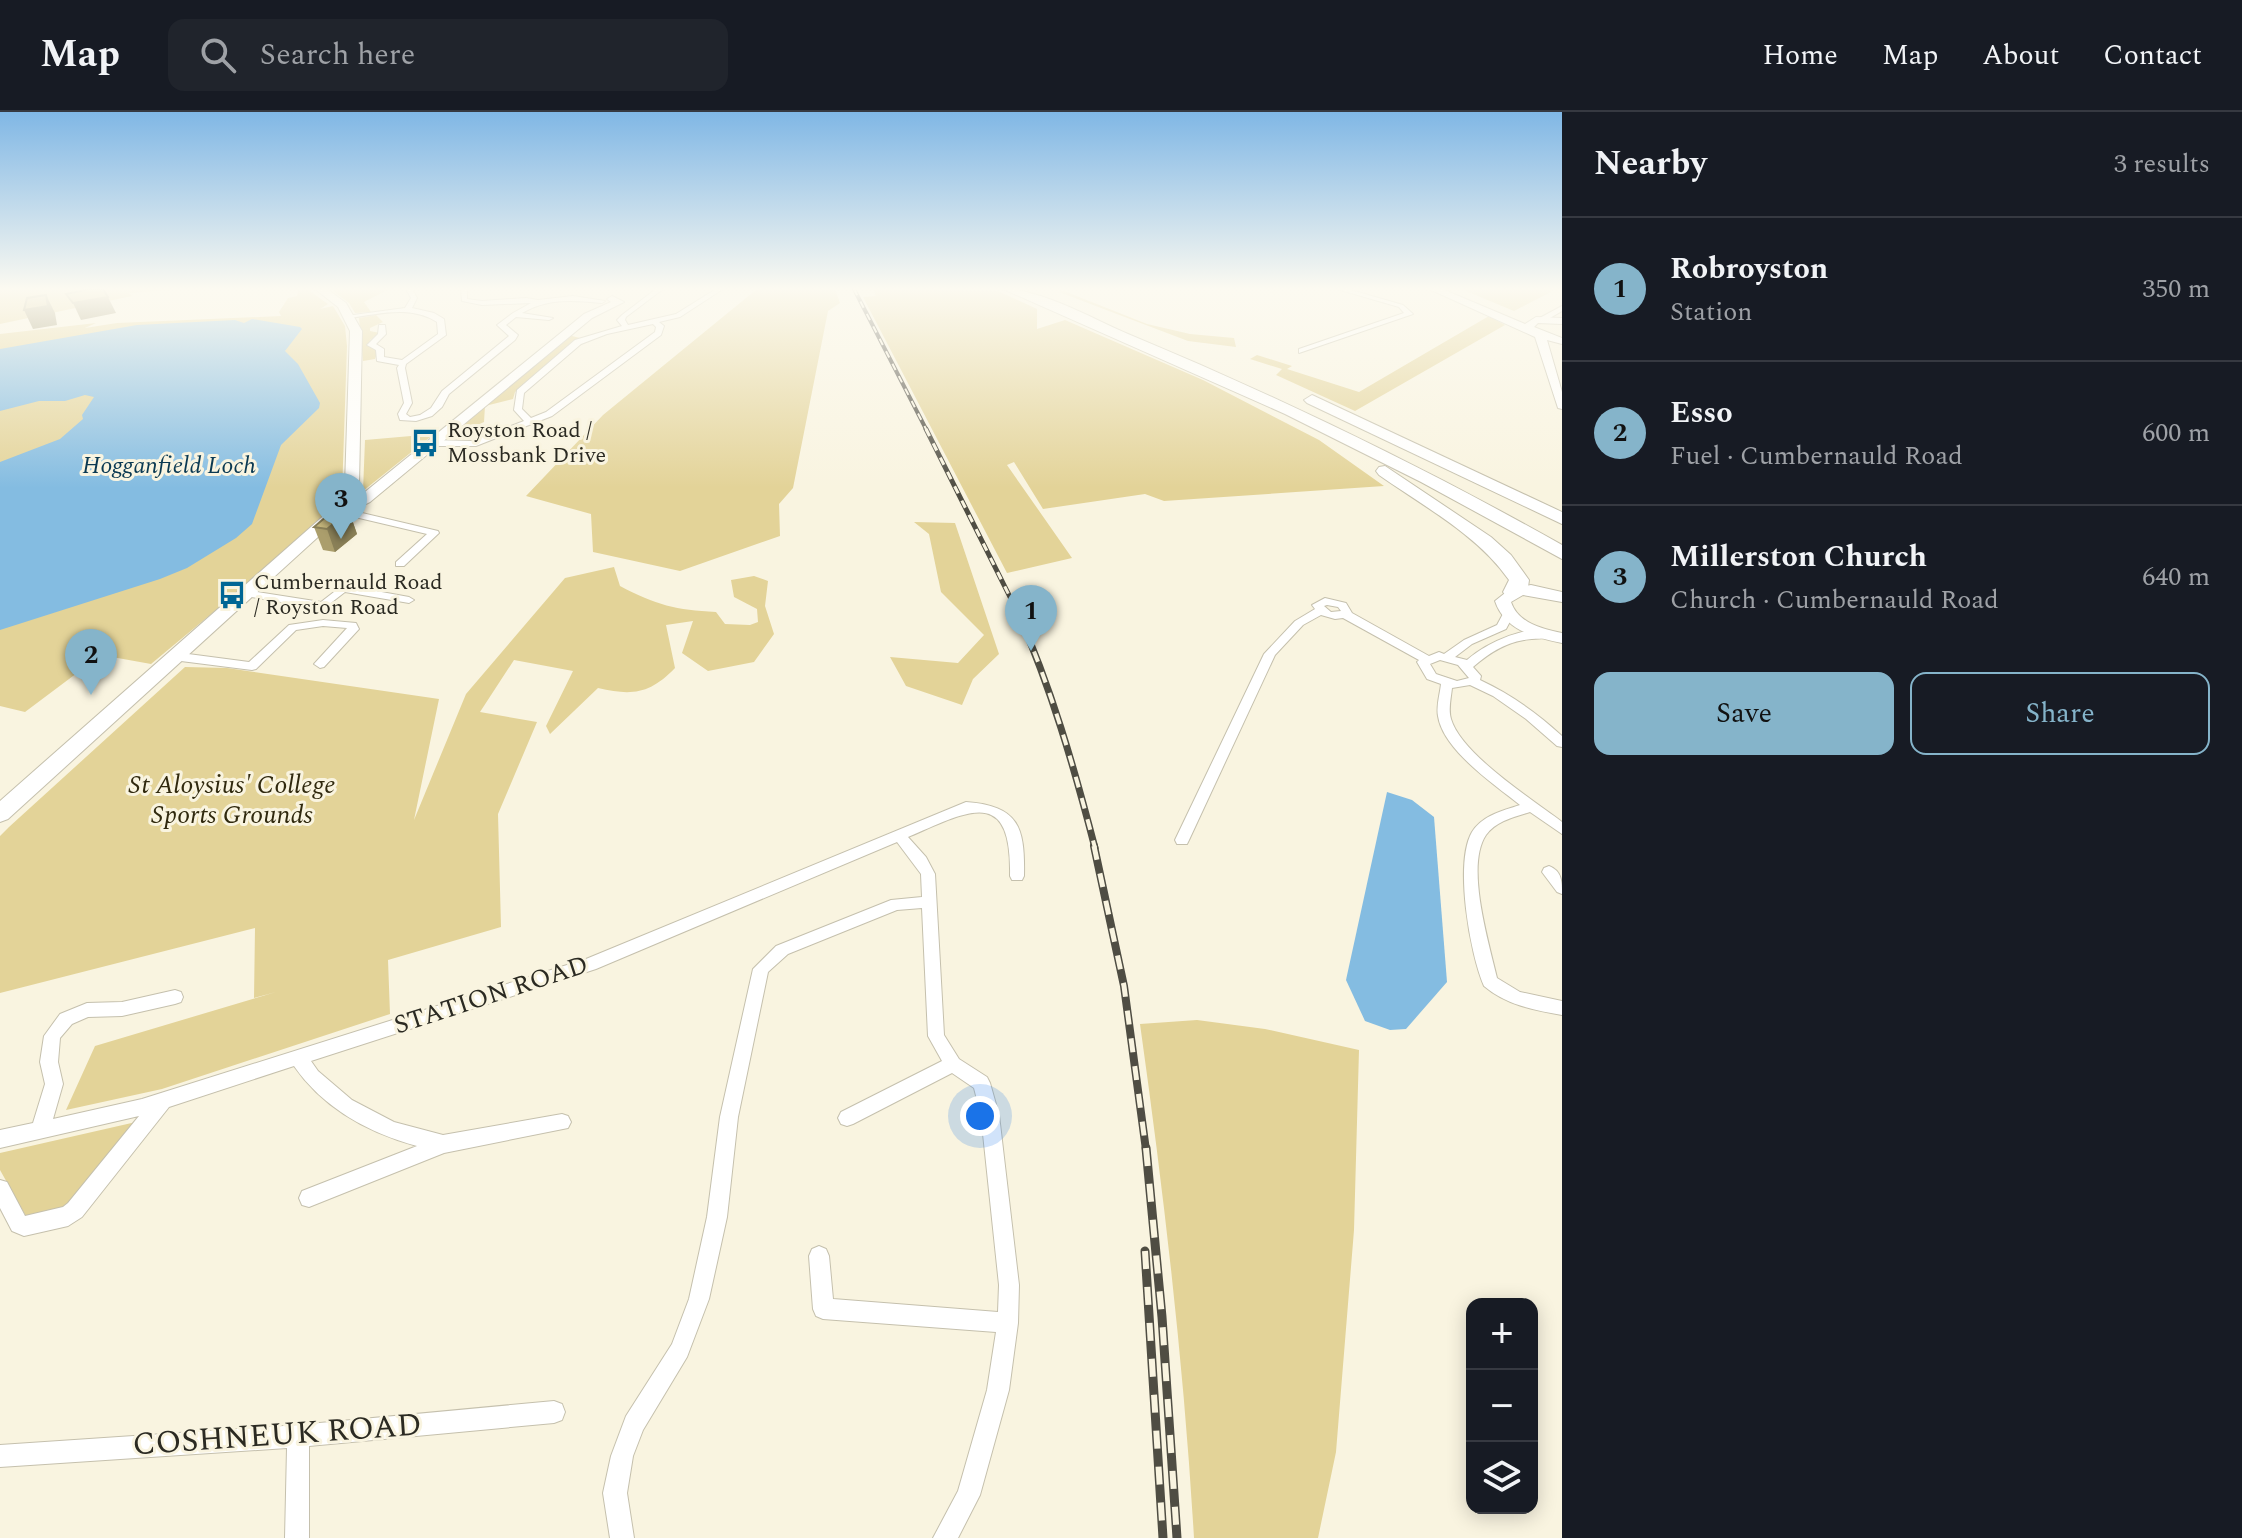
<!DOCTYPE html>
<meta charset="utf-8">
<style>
:root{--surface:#171b24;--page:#20242c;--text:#f1f3f6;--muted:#9ea1a6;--line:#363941;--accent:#85b4ca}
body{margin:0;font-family:Spectral,serif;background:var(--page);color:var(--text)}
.controls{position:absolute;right:24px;bottom:24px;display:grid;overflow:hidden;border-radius:16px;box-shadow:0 4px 20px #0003}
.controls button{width:72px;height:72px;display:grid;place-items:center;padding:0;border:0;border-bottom:2px solid var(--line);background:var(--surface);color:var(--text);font:40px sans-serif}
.you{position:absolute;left:980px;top:1004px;width:28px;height:28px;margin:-20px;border:6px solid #fff;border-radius:50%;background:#1a73e8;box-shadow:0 0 0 12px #1a73e833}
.badge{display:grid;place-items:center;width:52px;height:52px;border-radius:50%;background:var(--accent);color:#111;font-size:26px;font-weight:700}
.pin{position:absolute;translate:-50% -66px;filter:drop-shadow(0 2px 4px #0008)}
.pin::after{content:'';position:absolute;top:42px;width:28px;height:24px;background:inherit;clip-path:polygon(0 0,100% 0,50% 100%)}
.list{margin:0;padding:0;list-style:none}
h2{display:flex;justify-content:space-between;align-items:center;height:104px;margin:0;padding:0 32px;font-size:34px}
h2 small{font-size:26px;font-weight:400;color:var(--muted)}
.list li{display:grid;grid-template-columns:52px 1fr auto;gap:24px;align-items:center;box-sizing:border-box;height:144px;padding:0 32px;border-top:2px solid var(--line)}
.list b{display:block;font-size:30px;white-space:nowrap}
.list p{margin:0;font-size:26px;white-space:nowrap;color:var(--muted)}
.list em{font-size:26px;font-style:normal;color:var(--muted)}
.actions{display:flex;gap:16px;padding:24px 32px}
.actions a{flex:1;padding:18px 0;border:2px solid var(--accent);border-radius:16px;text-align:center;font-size:28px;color:var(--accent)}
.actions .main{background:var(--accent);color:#111}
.icon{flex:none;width:44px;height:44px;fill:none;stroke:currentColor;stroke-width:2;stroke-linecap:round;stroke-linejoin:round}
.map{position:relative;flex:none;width:1562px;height:1426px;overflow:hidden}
header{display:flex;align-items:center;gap:48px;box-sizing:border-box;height:112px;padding:0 40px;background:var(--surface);border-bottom:2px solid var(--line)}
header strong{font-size:38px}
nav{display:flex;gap:44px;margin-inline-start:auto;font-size:28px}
.search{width:560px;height:72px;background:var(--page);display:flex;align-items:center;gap:20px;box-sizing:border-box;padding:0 28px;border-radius:16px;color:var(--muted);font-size:30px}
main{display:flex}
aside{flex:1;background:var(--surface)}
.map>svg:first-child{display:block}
.green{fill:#e3d398}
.water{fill:#84bce1}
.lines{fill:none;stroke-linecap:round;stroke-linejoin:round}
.street-casing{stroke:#c5c0ad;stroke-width:2}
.secondary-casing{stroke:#c5c0ad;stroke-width:2}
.primary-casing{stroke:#c5c0ad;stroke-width:2}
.highway-casing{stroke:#c5c0ad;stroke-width:2}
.street{fill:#fff;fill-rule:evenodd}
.secondary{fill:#fff;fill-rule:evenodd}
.primary{fill:#fff;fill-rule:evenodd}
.highway{fill:#fff;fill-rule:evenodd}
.rail-far4-casing{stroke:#4f4d43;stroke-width:4}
.rail-far3-casing{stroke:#4f4d43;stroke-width:5}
.rail-far2-casing{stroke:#4f4d43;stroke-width:7}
.rail-far1-casing{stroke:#4f4d43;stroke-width:8}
.rail-casing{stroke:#4f4d43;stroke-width:9}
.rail-far4{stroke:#f9f4e0;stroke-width:2;stroke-dasharray:7;stroke-linecap:butt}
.rail-far3{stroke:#f9f4e0;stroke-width:3;stroke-dasharray:8;stroke-linecap:butt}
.rail-far2{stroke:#f9f4e0;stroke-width:4;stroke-dasharray:11;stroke-linecap:butt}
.rail-far1{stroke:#f9f4e0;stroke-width:5;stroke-dasharray:14;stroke-linecap:butt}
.rail{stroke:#f9f4e0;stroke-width:6;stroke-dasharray:18;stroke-linecap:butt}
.wall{fill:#ab9e6c}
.shaded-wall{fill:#8b8158}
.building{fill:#c7b87d;stroke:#8b8158;stroke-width:2}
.labels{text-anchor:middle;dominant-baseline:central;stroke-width:6;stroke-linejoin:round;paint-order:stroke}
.far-poi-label{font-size:22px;fill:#2b2a22;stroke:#f9f4e0;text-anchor:start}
.far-water-label{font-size:24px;font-style:italic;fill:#0a3952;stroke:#f9f4e0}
.park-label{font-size:26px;font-style:italic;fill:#30290e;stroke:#f9f4e0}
.street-label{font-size:26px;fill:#2b2a22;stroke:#f9f4e0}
.near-street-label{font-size:32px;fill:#2b2a22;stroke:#f9f4e0}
</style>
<header>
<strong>Map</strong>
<div class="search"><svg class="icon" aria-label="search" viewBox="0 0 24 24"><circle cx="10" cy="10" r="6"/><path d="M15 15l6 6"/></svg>Search here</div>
<nav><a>Home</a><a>Map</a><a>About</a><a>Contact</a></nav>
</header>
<main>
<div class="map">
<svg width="1562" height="1426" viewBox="0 0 1562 1426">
<rect width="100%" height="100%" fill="#f9f4e0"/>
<g class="green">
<polygon points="0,177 183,177 129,181 132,184 0,212"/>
<polygon points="307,177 328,192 320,197 333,194 345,214 347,234 342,381 335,399 151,552 101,543 25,600 0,594 0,222 96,211 85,216 117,211 281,204 279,200 288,186 297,184 298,179"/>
<polygon points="335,177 389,177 364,190 371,200 355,201 349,191 333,179"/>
<polygon points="757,177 835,177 840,191 828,199 793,376 779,392 780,424 680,459 593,440 591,402 526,384 603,303"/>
<polygon points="873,177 998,179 1037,197 1037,217 1065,208 1203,268 1319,328 1384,374 1164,389 1145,382 1043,397 1014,350 1007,353 1072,446 1007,461 863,185 876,184"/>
<polygon points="1461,177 1551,177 1551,180 1514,199"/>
<polygon points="1064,179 1147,212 1190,222 1234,226 1236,235 1188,229 1059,180"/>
<polygon points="376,203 383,210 370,216 370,219 380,221 370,228 369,233 378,239 375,247 363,249 359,206"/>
<polygon points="1489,204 1505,213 1355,299 1276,263 1282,257 1250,247 1257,243 1292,254 1287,257 1359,280"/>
<polygon points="568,223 580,226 515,280 513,287 485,294 484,310 457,322 448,330 444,326"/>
<polygon points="434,322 363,379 365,328"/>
<polygon points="914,410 955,411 999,542 973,567 962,593 906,574 890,545 958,551 984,523 941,480 929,422"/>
<path d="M614 455 620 474C656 493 676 498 716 500L725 512 750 513 758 510 757 497 734 485 731 468 754 464 768 469 765 494 774 522 754 550 708 559 682 541 693 509 666 513 675 556C650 582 632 584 598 576L550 622 546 614 573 559 514 548 480 600 537 610 498 702 501 815 388 848 390 902 162 977 66 998 95 934 276 880 254 886 255 816 0 881V724L9 715 185 555 227 556 439 587 414 708 466 582 565 466Z"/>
<path d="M1197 908 1265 917 1359 938 1354 1118 1336 1340 1318 1426H1194C1184 1254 1164 1083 1140 912Z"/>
<polygon points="136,1010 68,1095 27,1106 0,1058 0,1041"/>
</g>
<g class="water">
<polygon points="252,207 300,215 302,217 285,239 298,252 320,291 319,296 281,333 252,412 236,426 187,456 160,467 0,518 0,350 60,327 83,307 82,303 94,285 85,283 65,289 39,289 0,299 0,237 137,213 235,208 244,211"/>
<polygon points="1387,680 1412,688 1434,705 1447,870 1406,917 1390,918 1365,909 1346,868"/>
</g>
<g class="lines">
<defs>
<g id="street">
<path d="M406 177H412L417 186 412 196 434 201 444 207 446 223 406 252 405 256 412 291 406 302 410 305 420 303 431 296 442 279 509 224 497 213 513 201 531 191 482 193 462 189 461 177H467V187L482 189 526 186 538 188 573 184 605 189 602 191C574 188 547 186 522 201L553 206 549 208 516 205 506 213 518 223 515 228 449 282 442 295 432 304 416 309 400 308 398 302 404 291 397 256 399 253 377 249 376 238 367 233 378 222 379 213H385L386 222 376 232 384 237V245L402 248 438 222 437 210C411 193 379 202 350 206L346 204 405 196 411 186Z"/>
<path d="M656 177H663L626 205 625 208 628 213 676 202 716 177H723L680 205 659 210 664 214 661 223 552 304 476 334H432L428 331 432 328 472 329 524 309 514 298 517 278 575 228 622 214 617 208 622 203ZM653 212 656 215 655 220 546 300 531 306 522 297 524 281 581 232 607 222Z"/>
<polygon points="1337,177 1347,177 1403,193 1413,202 1299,241 1299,237 1404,201 1399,195"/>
<polygon points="1562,194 1562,199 1543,210 1536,208"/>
<polygon points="341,396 438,419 439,421 404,454 396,454 396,450 427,422 338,401 338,397"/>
<polygon points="343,473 409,485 414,488 409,491 345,480 323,497 245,484 240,481 245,478 321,490"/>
<path d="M1325 486 1346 491 1352 501 1429 544 1439 540 1444 542 1464 528 1497 513 1504 500 1508 499 1514 502 1506 517 1472 532 1455 545 1467 548C1485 532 1532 508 1555 523 1546 528 1534 526 1524 528 1504 531 1488 542 1473 555L1481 564 1480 568C1510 582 1537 601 1562 624V635L1557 634 1526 607 1493 584 1470 573 1452 576C1451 586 1448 597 1451 607 1461 642 1533 688 1562 710V722L1530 700C1514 705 1496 709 1486 723 1465 754 1489 831 1497 866L1520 880 1562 889V903C1534 898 1506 893 1484 874 1470 842 1454 751 1472 720 1483 703 1502 699 1520 693 1495 673 1443 638 1438 604 1436 594 1440 582 1441 572L1427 567 1417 550 1419 548 1343 506 1335 507 1321 503 1303 513 1275 543 1189 728 1187 732H1177L1175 728 1264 542 1295 509 1315 497 1312 493ZM1327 493 1338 495 1341 499 1331 500 1324 494ZM1440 548 1458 553 1469 566 1457 569 1436 562 1430 552Z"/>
<polygon points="323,508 356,511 359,517 324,555 320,556 314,552 347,516 323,514 296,518 256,557 252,558 173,548 167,544 173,540 249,550 289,513"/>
<path d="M966 690C1019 694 1025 715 1024 764L1022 768H1012L1010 764C1012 672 967 700 908 725L926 745 935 762 944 923 959 947 987 965 990 971 999 1003 1019 1173 1018 1211 1009 1278 980 1383 958 1426H933L958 1379 987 1278 996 1220 823 1207 816 1204 813 1197 809 1144 812 1137 819 1134 826 1137 829 1144 833 1187 998 1200 999 1173 981 1003 974 976 952 961 853 1012 847 1014 841 1012 838 1006 841 1000 942 949 928 924 922 796 897 798 788 842 768 860 738 1005 727 1105 709 1187 687 1245 643 1318 633 1344 627 1381 634 1426H610L603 1381 611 1344 626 1304 672 1232 689 1187 707 1105 720 1005 753 857 776 834 891 788 922 785 921 762 897 730 596 857 311 949 318 959 352 988 394 1010 443 1023 562 1002 568 1004 571 1010 568 1016 444 1041 309 1095 302 1093 299 1086 302 1079 417 1034C369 1021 323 996 294 954L169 995 82 1105 68 1114 24 1124 12 1119 0 1096V1068L7 1070 25 1104 63 1095 68 1091 139 1004 0 1036V1018L33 1011 45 972 40 950 44 924 60 902 87 891 122 890 175 878 181 880 183 885 181 890 175 892 122 904 88 905 72 912 60 926 58 950 63 972 53 1007 142 987 586 847Z"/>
<path d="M1549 754C1562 759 1562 770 1562 782L1557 780 1542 760 1544 756Z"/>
<polygon points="554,1289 562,1292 565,1300 562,1308 554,1311 309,1334 309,1426 285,1426 287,1336 0,1355 0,1333 298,1313"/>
</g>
<g id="secondary">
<polygon points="1429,177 1442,177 1525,212 1536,205 1562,206 1562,212 1538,211 1534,215 1562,226 1562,232 1547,228 1562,280 1562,297 1558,296 1535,225"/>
<polygon points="612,184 624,190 592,206 370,390 346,402 336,402 336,396 360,384 584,202 611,190 607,187"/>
<path d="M1531 473 1562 480V490L1523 483 1511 490C1518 511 1542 517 1562 521V531C1535 525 1505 519 1495 489L1510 477Z"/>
</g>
<polygon id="primary" points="315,177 327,177 346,191 362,219 359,373 352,394 8,707 0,710 0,689 337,392 345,373 350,219 338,195"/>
<g id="highway">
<path d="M1003 177C1041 177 1093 207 1128 222 1277 284 1422 354 1562 433V447L1421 370 1285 302Z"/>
<polygon points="1312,283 1562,400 1562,412 1307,291 1304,288"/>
<path d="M1385 354 1491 425 1511 443 1529 468 1528 475 1520 484H1506L1503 480 1509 468C1478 423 1423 394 1379 363L1376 359 1379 355Z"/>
</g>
</defs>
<use href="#street" class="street-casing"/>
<use href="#secondary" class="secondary-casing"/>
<use href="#primary" class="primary-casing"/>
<use href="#highway" class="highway-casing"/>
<use href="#street" class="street"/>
<use href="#secondary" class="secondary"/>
<use href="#primary" class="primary"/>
<use href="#highway" class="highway"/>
<defs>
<polyline id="rail-far4" points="854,177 927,319"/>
<polyline id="rail-far3" points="926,317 1018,501"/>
<path id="rail-far2" d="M1017 499C1051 575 1074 655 1095 736"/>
<polyline id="rail-far1" points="1094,734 1124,874 1146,1038"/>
<g id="rail">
<polyline points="1146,1036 1162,1205 1177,1426"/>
<polyline points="1145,1139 1163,1426"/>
</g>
</defs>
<use href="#rail-far4" class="rail-far4-casing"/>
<use href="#rail-far3" class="rail-far3-casing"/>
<use href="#rail-far2" class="rail-far2-casing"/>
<use href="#rail-far1" class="rail-far1-casing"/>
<use href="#rail" class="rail-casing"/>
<use href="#rail-far4" class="rail-far4"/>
<use href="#rail-far3" class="rail-far3"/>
<use href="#rail-far2" class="rail-far2"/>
<use href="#rail-far1" class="rail-far1"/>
<use href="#rail" class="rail"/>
</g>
<polygon class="wall" points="349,399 357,422 335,440 323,438 314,415"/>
<g class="shaded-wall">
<polygon points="46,183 55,201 57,213 33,217 24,198"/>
<polygon points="108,185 116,201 81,208 73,191"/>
<polygon points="349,399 357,422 335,440 327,417"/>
</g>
<g class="building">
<polygon points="90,177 103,177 108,185 73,191 66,182"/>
<polygon points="46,183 48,194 24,198 27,186"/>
<polygon points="335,397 349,399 327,417 314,415"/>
</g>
<linearGradient id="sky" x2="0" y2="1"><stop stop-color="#80b7e5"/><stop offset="0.47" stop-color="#fcfaf1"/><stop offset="1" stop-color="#fcfaf1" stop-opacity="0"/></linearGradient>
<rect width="1562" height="376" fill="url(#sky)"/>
<defs>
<symbol id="bus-bare" viewBox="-9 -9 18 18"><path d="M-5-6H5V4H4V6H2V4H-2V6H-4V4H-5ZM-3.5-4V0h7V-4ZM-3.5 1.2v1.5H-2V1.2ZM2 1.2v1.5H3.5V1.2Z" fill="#006695" stroke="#f9f4e0" stroke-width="2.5" paint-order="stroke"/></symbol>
</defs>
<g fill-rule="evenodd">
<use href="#bus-bare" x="405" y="311" width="40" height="40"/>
<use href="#bus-bare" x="212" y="463" width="40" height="40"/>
</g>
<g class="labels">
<g class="far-poi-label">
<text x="447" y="318">Royston Road /<tspan x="447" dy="25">Mossbank Drive</tspan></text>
<text x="254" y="470">Cumbernauld Road<tspan x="254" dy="25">/ Royston Road</tspan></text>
</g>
<g class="far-water-label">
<text x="169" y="354">Hogganfield Loch</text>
</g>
<g class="park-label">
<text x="232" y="673">St Aloysius' College<tspan x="232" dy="30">Sports Grounds</tspan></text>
</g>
<g class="street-label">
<text transform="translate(491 883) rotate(-18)">STATION ROAD</text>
</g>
<g class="near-street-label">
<text transform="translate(277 1323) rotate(-4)">COSHNEUK ROAD</text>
</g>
</g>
</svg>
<div class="controls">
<button>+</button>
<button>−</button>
<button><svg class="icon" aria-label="layers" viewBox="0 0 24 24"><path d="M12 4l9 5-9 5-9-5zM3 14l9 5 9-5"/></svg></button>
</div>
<div class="you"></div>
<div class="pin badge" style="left:1031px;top:539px">1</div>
<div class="pin badge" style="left:91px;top:583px">2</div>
<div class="pin badge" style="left:341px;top:427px">3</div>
</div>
<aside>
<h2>Nearby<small>3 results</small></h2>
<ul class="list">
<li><span class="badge">1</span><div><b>Robroyston</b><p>Station</p></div><em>350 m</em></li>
<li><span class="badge">2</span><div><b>Esso</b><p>Fuel · Cumbernauld Road</p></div><em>600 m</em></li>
<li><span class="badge">3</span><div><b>Millerston Church</b><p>Church · Cumbernauld Road</p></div><em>640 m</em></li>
</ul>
<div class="actions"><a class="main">Save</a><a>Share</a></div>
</aside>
</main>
